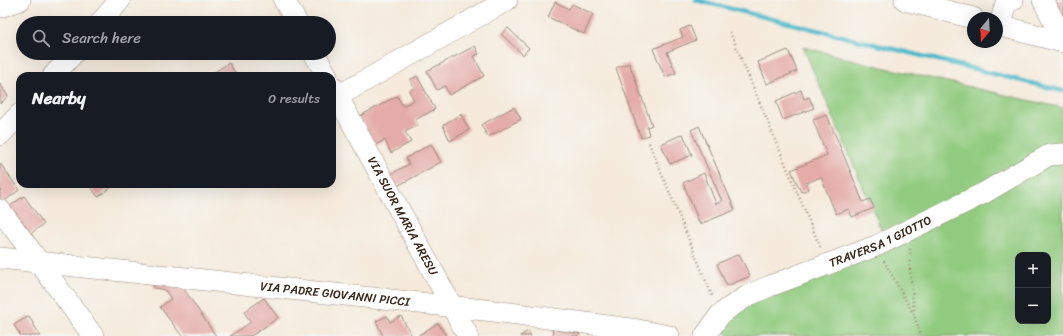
<!DOCTYPE html>
<meta charset="utf-8">
<style>
:root{--surface:#171b24;--page:#20242c;--text:#f1f3f6;--muted:#9ea1a6;--line:#363941}
body{margin:0;font-family:Sriracha,sans-serif;background:var(--page);color:var(--text)}
.controls{position:absolute;right:12px;bottom:12px;display:grid;overflow:hidden;border-radius:8px;box-shadow:0 4px 16px #0002}
.controls button{width:36px;height:36px;display:grid;place-items:center;padding:0;border:0;border-bottom:1px solid var(--line);background:var(--surface);color:var(--text);font:20px sans-serif}
.compass{position:absolute;left:967px;top:12px;width:36px;height:36px;border-radius:50%;background:var(--surface);box-shadow:0 4px 16px #0002;rotate:198deg}
.list{margin:0;padding:0;list-style:none}
h2{display:flex;justify-content:space-between;align-items:center;height:52px;margin:0;padding:0 16px;font-size:17px}
h2 small{font-size:13px;font-weight:400;color:var(--muted)}
.icon{flex:none;width:22px;height:22px;fill:none;stroke:currentColor;stroke-width:2;stroke-linecap:round;stroke-linejoin:round}
.map{position:relative;flex:none;width:1063px;height:336px;overflow:hidden}
.search{position:absolute;background:var(--surface);box-shadow:0 4px 16px #0002;left:16px;top:16px;width:320px;height:44px;display:flex;align-items:center;gap:10px;box-sizing:border-box;padding:0 14px;border-radius:22px;color:var(--muted);font-size:15px}
.panel{position:absolute;background:var(--surface);box-shadow:0 4px 16px #0002;left:16px;top:72px;width:320px;height:116px;border-radius:12px}
.map>svg:first-child{display:block}
.green{fill:#91cb7f;stroke:#667a4e;fill-rule:evenodd}
.lines{fill:none;stroke-linecap:round;stroke-linejoin:round}
.stream{stroke:#4eb9ca;stroke-width:4.5}
.building{fill:#e4aba8}
.minor-casing{stroke:#988a7c;stroke-width:22}
.path{stroke:#988a7c;stroke-width:2.5;stroke-dasharray:1 3;stroke-linecap:butt}
.minor{stroke:#fff;stroke-width:21}
.labels{text-anchor:middle;dominant-baseline:central;stroke-width:3;stroke-linejoin:round;paint-order:stroke}
.street-label{font-size:12px;fill:#3b2a1e;stroke:#f6f6f2}
</style>
<div class="map">
<svg width="1063" height="336" viewBox="0 0 1063 336">
<rect width="100%" height="100%" fill="#f6f6f2"/>
<filter id="ink" filterUnits="userSpaceOnUse"><feTurbulence type="fractalNoise" baseFrequency=".025" numOctaves="2"/><feDisplacementMap in="SourceGraphic" scale="8" xChannelSelector="R" yChannelSelector="G"/><feConvolveMatrix kernelMatrix="1 2 1 2 8 2 1 2 1" color-interpolation-filters="sRGB"/></filter>
<filter id="wash" filterUnits="userSpaceOnUse"><feTurbulence type="fractalNoise" baseFrequency=".012" numOctaves="4" result="noise"/><feDisplacementMap in="SourceGraphic" scale="16" xChannelSelector="R" yChannelSelector="G"/><feGaussianBlur stdDeviation="0.9" result="paint"/><feColorMatrix in="noise" values="0 0 0 0 0 0 0 0 0 0 0 0 0 0 0 0 0 1.4 0 .05"/><feComposite in="paint" operator="in"/></filter>
<g filter="url(#wash)">
<rect width="100%" height="100%" fill="#f5eadb"/>
<g class="green">
<polygon points="803,47 882,67 1063,108 1063,149 1022,164 883,234"/>
<path d="M1063 162V336H729L726 332 727 324 739 306 1037 166ZM1018 255H1048V321H1018Z"/>
</g>
<g class="lines">
<polyline class="stream" points="696,0 1063,91"/>
</g>
<g id="blocks">
<g class="building">
<polygon points="1052,0 1063,0 1063,18"/>
<polygon points="555,2 569,9 572,4 593,14 584,34 548,17"/>
<polygon points="690,26 696,40 667,52 676,73 665,77 653,49 683,37 680,30"/>
<polygon points="508,28 529,48 523,55 501,34"/>
<polygon points="475,46 479,54 474,56 484,76 449,95 445,86 437,90 427,71"/>
<polygon points="788,50 797,71 767,84 758,62"/>
<polygon points="229,63 237,76 208,76"/>
<polygon points="629,63 652,125 647,127 649,135 641,138 616,68"/>
<polygon points="417,76 435,109 415,120 418,125 405,132 411,142 391,153 385,140 373,146 358,117 397,96 403,106 414,100 409,91 414,88 410,80"/>
<polygon points="0,84 8,96 0,104"/>
<polygon points="801,90 804,99 809,97 814,108 783,120 776,101"/>
<polygon points="514,107 521,119 488,137 481,125"/>
<polygon points="461,114 469,130 450,141 443,125"/>
<polygon points="827,115 863,202 870,199 874,208 852,217 849,209 836,214 821,177 806,183 809,189 801,192 791,170 827,155 813,120"/>
<polygon points="699,126 735,210 700,224 683,183 704,173 716,204 722,201 691,130"/>
<polygon points="683,134 692,155 670,164 661,144"/>
<polygon points="431,144 441,162 390,190 384,178 409,164 406,158"/>
<polygon points="0,163 19,190 2,203 0,201 0,190 1,189 0,188"/>
<polygon points="89,184 116,184 98,197"/>
<polygon points="24,196 44,224 26,237 6,209"/>
<polygon points="739,254 750,276 727,286 717,264"/>
<polygon points="153,282 181,285 216,336 182,336 160,307 171,299 165,290 154,288"/>
<polygon points="264,298 278,318 251,336 230,336 251,322 244,312"/>
<polygon points="29,316 40,336 21,336 14,325"/>
<polygon points="387,316 390,322 401,316 412,336 383,336 376,321"/>
<polygon points="438,323 446,336 419,336 419,335"/>
<polygon points="552,329 580,334 577,336 554,336"/>
<polygon points="528,331 531,336 520,336"/>
</g>
</g>
</g>
<g filter="url(#ink)">
<use href="#blocks" fill-opacity="0" stroke="#988a7c" stroke-width="1"/>
<g class="lines">
<defs>
<g id="minor">
<polyline points="284,0 297,23"/>
<polyline points="905,0 973,18"/>
<polyline points="1043,0 1063,39"/>
<polyline points="0,7 20,0"/>
<polyline points="100,23 120,0"/>
<polyline points="997,25 1063,42"/>
<polyline points="999,26 1006,3 1013,0"/>
<polyline points="314,53 327,76"/>
<polyline points="53,76 74,53"/>
<path id="s1" d="M332 86 468 336"/>
<polyline points="338,96 507,0"/>
<polyline points="0,135 20,114"/>
<polyline points="0,210 28,247 93,336"/>
<path id="s2" d="M0 258 494 311 638 330 669 336"/>
<path id="s3" d="M705 336 720 315 729 308 749 295 770 286 876 246 984 193 1049 155 1063 154"/>
</g>
</defs>
<use href="#minor" class="minor-casing"/>
<g class="path">
<polyline points="730,32 821,249"/>
<polyline points="649,143 713,298"/>
<polyline points="910,249 910,270 914,312"/>
<polyline points="884,261 914,315 921,336"/>
</g>
<use href="#minor" class="minor"/>
</g>
</g>
<g class="labels">
<g class="street-label">
<text stroke="none"><textPath href="#s1" startOffset="148">VIA SUOR MARIA ARESU</textPath></text>
<text stroke="none"><textPath href="#s3" startOffset="203">TRAVERSA 1 GIOTTO</textPath></text>
<text stroke="none"><textPath href="#s2" startOffset="337">VIA PADRE GIOVANNI PICCI</textPath></text>
</g>
</g>
</svg>
<div class="controls">
<button>+</button>
<button>−</button>
</div>
<svg class="compass" viewBox="-18 -18 36 36"><path d="M0-13l5 13h-10z" fill="#e53935"/><path d="M0 13l5-13h-10z" fill="#9ea1a6"/></svg>
<div class="search"><svg class="icon" aria-label="search" viewBox="0 0 24 24"><circle cx="10" cy="10" r="6"/><path d="M15 15l6 6"/></svg>Search here</div>
<section class="panel">
<h2>Nearby<small>0 results</small></h2>
<ul class="list">
</ul>
</section>
</div>
